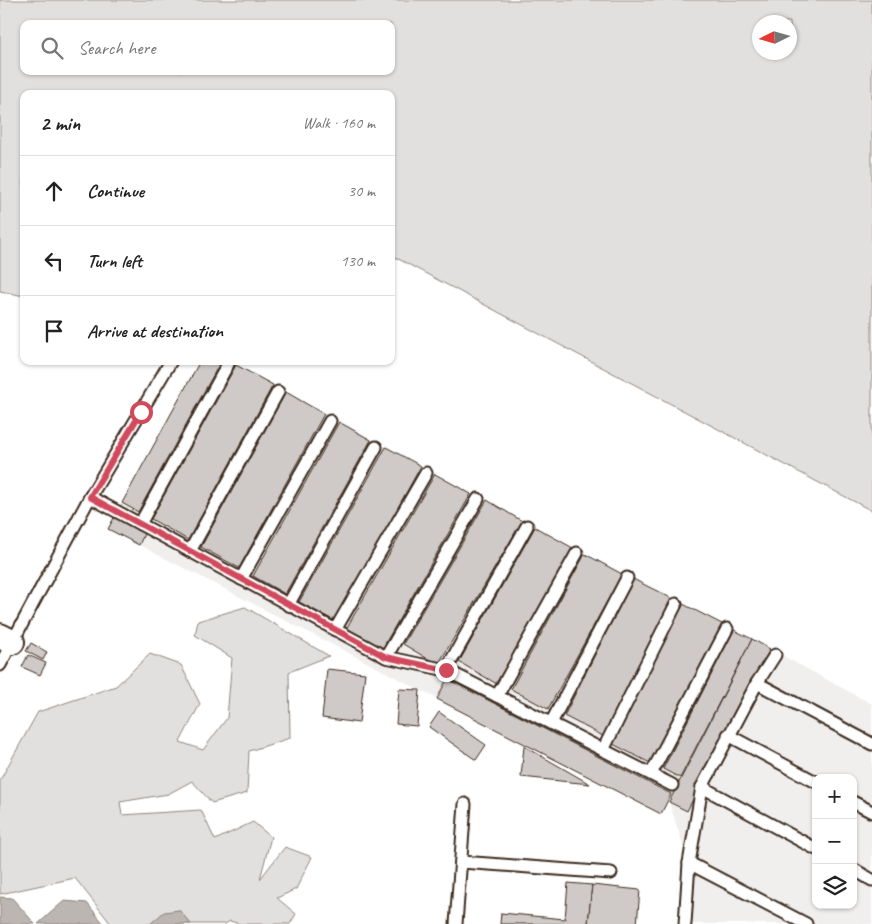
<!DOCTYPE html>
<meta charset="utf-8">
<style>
:root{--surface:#fff;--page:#f6f6f6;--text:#222;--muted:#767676;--line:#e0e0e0}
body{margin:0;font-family:Caveat,sans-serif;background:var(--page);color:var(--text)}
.controls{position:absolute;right:15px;bottom:15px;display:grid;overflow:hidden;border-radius:10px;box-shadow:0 1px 4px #0004}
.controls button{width:45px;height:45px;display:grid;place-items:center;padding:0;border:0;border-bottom:1px solid var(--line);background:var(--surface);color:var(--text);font:25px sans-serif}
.compass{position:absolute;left:752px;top:15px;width:45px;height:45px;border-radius:50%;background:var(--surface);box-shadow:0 1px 4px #0004;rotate:265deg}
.stop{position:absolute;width:15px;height:15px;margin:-11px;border:4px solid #d1495b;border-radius:50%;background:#fff}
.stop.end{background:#d1495b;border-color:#fff;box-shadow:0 1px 5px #0008}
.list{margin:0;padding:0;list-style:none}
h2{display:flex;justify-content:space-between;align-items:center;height:65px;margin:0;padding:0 20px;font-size:21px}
h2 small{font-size:16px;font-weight:400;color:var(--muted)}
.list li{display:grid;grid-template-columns:32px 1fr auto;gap:15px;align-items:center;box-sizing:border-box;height:70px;padding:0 20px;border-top:1px solid var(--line)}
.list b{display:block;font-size:19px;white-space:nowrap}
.list em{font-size:16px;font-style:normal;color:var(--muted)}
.icon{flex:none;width:28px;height:28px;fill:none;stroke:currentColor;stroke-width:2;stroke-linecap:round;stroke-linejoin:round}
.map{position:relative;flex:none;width:872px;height:924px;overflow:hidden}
.search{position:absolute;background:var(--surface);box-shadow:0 1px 4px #0004;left:20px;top:20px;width:375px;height:55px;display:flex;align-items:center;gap:12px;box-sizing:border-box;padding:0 18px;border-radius:10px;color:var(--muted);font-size:19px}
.panel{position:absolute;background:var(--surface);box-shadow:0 1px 4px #0004;left:20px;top:90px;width:375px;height:275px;border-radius:10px}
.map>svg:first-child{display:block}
.built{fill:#f1efee;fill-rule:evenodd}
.green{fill:#e2e0de;stroke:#8e857e;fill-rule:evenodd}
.water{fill:#bcb6b3;stroke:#887e77}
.building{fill:#cfcac7;stroke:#3b2a1e}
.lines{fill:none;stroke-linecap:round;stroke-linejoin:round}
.service-casing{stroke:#3b2a1e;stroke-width:15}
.minor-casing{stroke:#3b2a1e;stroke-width:28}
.service{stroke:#fff;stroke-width:11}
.minor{stroke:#fff;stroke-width:24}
.route{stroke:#d1495b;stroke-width:6}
</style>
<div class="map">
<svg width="872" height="924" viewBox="0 0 872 924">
<rect width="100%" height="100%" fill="#fff"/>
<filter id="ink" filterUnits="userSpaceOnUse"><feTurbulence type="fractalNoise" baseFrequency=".02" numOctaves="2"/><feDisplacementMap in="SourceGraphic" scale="10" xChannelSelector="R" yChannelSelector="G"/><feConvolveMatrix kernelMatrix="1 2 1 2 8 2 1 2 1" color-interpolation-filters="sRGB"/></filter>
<g filter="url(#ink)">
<path class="built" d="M200 361H230L471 494 487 500 522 521 622 574 770 649 872 704V924H685L689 863 669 802 672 794 661 814 108 529ZM816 778H853V905H816Z"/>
<g class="green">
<path d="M0 0H872V511L391 255V94H24V296L0 291ZM760 22H790V52H760ZM24 24H391V71H24Z"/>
<polygon points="245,607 329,656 289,672 290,738 249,751 247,793 212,803 192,781 168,794 120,802 122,815 201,810 215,840 253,822 271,837 260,879 285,847 312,857 296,889 277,898 296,914 290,924 240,924 230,921 225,924 111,924 75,878 0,894 0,780 38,712 116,686 150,654 181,665 200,704 180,742 203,750 227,718 232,658 195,635 198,621"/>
</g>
<g class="water">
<polygon points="0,897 12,898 35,924 0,924"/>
<polygon points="64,901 87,903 104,924 38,924"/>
<polygon points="179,910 191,924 150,924 164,912"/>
</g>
<g class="building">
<polygon points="200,361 221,361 138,512 122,503"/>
<polygon points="236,365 273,385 188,540 151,519"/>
<polygon points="286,392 324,414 239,568 201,547"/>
<polygon points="339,422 371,440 285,594 253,576"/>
<polygon points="386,447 421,466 335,621 299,602"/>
<polygon points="435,474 471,494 382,649 346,629"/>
<polygon points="487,500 522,521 438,665 403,644"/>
<polygon points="115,516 145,532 139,545 108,529"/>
<polygon points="535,527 573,548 497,684 459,662"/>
<polygon points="585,554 622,574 548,709 511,689"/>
<polygon points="633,579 673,599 603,736 564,716"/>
<polygon points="683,604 722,624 650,763 611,743"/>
<polygon points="734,630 752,639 680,778 663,769"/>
<polygon points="752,639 770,649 687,811 669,802"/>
<polygon points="31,643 47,652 43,660 26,651"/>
<polygon points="28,655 46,663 40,675 22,667"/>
<polygon points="327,669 365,673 359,723 322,718"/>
<polygon points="447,679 671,794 661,814 437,699"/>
<polygon points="399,689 420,690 417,726 396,724"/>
<polygon points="439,712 486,745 476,760 429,727"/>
<polygon points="524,746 590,784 521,777"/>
<polygon points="568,883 592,885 588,924 500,924 501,913 565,919"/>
<polygon points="592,885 640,890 637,924 588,924"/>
</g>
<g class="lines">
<defs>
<g id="service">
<polyline points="90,497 386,657 446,670 672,785"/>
<polyline points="140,524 228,364"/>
<polyline points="190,551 278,392"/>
<polyline points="241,579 330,421"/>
<polyline points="288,605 376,447"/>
<polyline points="335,630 426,473"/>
<polyline points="386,657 478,499"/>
<polyline points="0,665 90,497 171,361"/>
<polyline points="446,670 527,526"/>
<polyline points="757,683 872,744"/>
<polyline points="497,696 577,553"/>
<polyline points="551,723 627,578"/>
<polyline points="728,735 816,782"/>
<polyline points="603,750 676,604"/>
<polyline points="651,774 727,629"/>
<polyline points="702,787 816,849"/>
<polyline points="853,802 872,812"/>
<polyline points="461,862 611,873"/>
<polyline points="689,863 806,924"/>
<polyline points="853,869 872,880"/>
<polyline points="456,924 465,804"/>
<polyline points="685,924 689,863 702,787 757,683 775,655"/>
</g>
<polyline id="minor" points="0,636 12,642"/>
</defs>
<use href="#service" class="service-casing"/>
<use href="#minor" class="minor-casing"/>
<use href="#service" class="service"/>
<use href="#minor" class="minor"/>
</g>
</g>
<g class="lines" filter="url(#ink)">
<polyline class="route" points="141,412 90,497 386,657 446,670"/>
</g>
</svg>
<div class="controls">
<button>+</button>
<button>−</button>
<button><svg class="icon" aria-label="layers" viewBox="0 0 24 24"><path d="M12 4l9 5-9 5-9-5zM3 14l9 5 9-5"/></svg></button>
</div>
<svg class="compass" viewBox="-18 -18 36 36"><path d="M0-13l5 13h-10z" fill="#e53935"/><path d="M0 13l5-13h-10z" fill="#767676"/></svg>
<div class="stop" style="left:141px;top:412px"></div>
<div class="stop end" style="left:446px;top:670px"></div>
<div class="search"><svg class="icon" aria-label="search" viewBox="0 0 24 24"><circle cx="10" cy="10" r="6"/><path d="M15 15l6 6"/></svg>Search here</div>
<section class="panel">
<h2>2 min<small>Walk · 160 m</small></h2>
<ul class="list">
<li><svg class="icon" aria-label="ahead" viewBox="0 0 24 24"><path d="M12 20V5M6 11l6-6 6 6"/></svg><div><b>Continue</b></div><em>30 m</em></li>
<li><svg class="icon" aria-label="left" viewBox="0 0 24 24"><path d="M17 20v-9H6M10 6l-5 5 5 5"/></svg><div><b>Turn left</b></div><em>130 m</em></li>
<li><svg class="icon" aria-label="arrive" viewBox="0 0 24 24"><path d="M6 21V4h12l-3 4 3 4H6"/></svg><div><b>Arrive at destination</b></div></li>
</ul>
</section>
</div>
